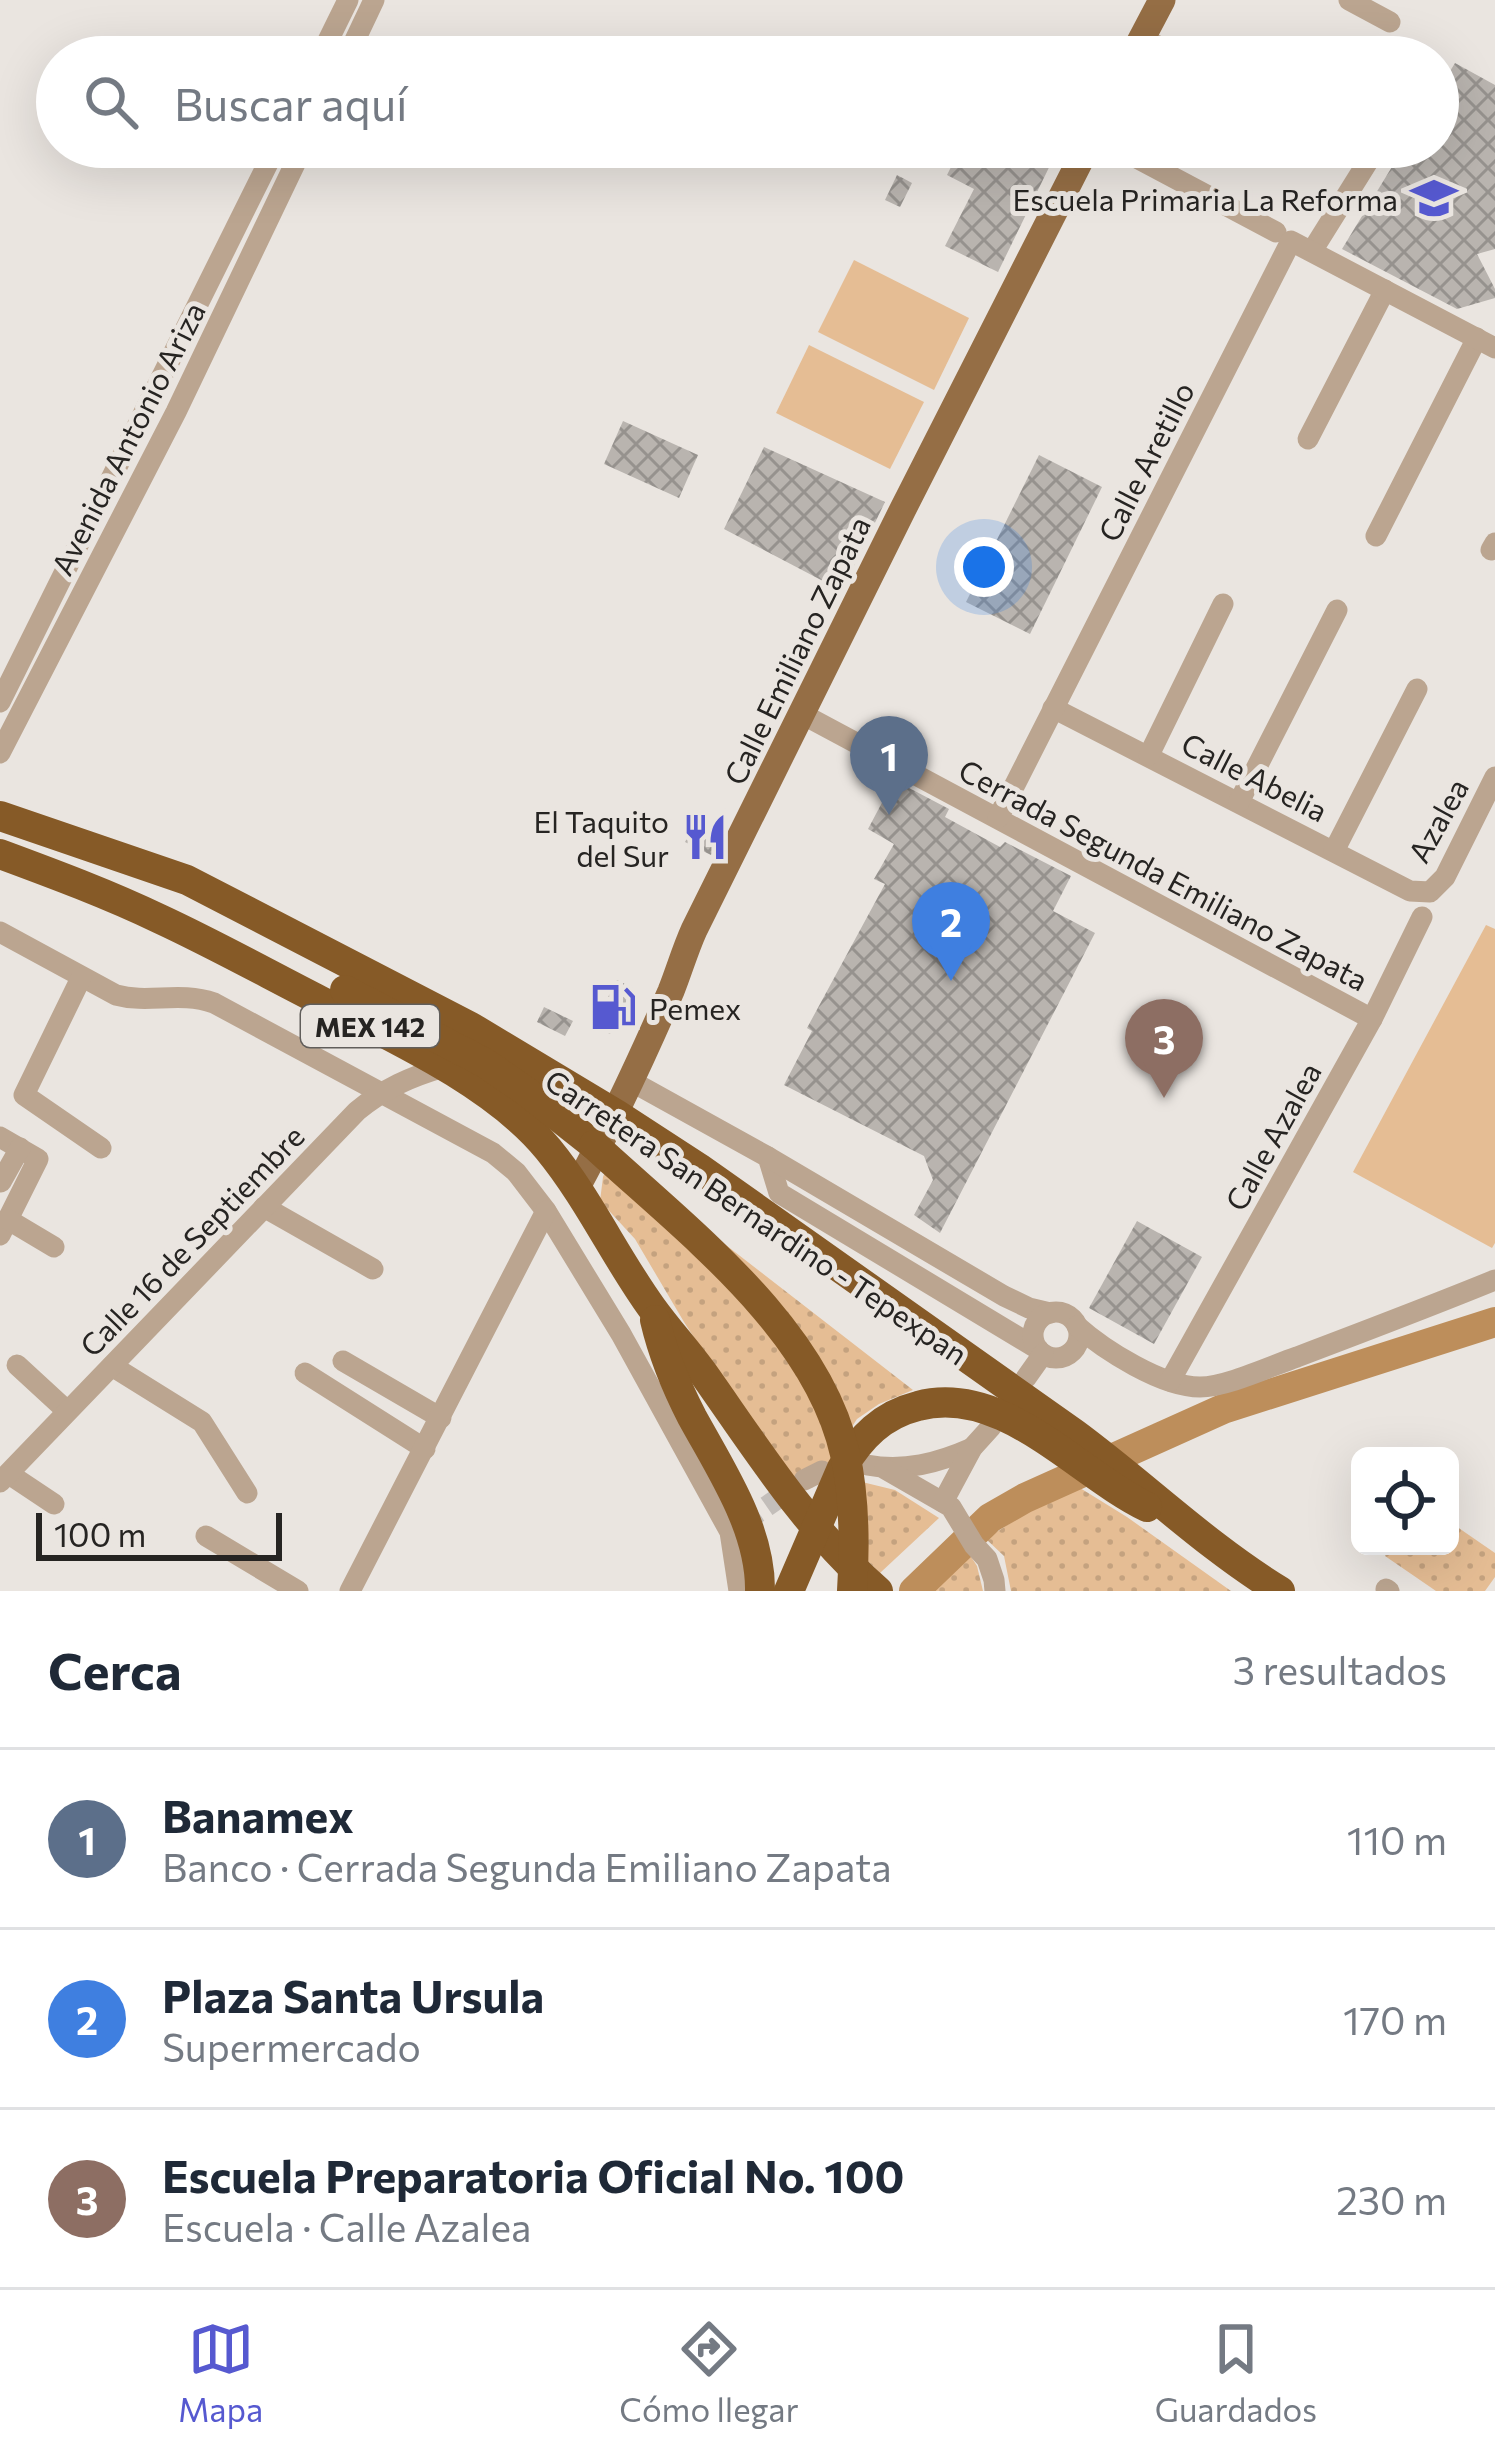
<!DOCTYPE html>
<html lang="es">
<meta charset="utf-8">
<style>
:root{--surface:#fff;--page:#f6f6f7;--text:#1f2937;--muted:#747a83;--line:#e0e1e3;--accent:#5659d0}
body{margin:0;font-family:Commissioner,sans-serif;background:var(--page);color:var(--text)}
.controls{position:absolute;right:36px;bottom:36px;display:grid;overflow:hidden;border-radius:18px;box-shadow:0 12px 48px #0002}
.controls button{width:108px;height:108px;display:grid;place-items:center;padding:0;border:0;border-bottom:3px solid var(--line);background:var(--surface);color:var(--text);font:60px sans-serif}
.scale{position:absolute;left:36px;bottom:30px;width:246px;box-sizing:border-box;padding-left:12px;border:6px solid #262422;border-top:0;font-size:33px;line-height:42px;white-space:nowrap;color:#262422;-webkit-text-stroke:9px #eae5e0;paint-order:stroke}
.you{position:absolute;left:984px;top:567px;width:42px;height:42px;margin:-30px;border:9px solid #fff;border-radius:50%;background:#1a73e8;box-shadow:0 0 0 18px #1a73e833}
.badge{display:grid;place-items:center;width:78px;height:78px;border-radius:50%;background:var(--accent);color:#fff;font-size:39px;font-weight:700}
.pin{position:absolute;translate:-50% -99px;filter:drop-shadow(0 3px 6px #0008)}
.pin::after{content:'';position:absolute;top:63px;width:42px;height:36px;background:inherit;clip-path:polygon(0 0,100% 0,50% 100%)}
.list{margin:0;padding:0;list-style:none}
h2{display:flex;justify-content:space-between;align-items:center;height:156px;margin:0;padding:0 48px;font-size:51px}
h2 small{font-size:39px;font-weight:400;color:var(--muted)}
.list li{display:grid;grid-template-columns:78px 1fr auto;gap:36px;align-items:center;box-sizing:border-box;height:180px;padding:0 48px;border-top:3px solid var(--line)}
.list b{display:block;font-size:45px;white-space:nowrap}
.list p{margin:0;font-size:39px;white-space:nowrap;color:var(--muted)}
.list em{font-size:39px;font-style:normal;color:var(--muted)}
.icon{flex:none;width:66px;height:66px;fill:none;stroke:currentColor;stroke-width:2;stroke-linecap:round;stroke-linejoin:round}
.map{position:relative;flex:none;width:1495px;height:1591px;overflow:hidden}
.search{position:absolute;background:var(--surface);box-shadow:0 12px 48px #0002;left:36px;right:36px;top:36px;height:132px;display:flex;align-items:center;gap:30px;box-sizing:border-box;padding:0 42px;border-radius:66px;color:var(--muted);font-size:45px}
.sheet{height:696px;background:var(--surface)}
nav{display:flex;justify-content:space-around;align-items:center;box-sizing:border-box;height:168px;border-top:3px solid var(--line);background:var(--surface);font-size:33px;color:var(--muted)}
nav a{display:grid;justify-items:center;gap:6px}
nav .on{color:var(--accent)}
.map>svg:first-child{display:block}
.grass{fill:#e5bd94}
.park{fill:url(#park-dots)}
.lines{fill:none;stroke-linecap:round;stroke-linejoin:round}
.river{stroke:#bd8e5b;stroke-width:30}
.building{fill:url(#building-cross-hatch)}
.minor-tunnel{stroke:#c3beba;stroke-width:21;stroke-dasharray:21 10;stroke-linecap:butt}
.minor{stroke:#bba590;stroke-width:21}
.major{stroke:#956e45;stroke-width:27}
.highway{stroke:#865a27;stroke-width:30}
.highway-bridge{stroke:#865a27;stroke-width:30}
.labels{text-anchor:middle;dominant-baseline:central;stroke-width:10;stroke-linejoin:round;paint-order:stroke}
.shield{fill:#eae5e0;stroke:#615e5b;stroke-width:3}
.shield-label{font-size:27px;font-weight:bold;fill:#262422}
.poi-label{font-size:30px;fill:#262422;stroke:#eae5e0;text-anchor:end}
.street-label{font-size:30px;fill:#262422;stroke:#eae5e0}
</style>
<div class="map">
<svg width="1495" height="1591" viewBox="0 0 1495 1591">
<defs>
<pattern id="park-dots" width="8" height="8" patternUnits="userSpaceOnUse" patternTransform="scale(3)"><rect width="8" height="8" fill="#e5bd94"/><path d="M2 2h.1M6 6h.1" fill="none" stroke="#c4a27f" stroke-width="1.8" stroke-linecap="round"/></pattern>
<pattern id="building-cross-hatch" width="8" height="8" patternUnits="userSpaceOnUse" patternTransform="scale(3)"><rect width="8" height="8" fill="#b9b4af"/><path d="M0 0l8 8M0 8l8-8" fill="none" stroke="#96928e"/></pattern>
</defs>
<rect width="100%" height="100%" fill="#eae5e0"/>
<g class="grass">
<polygon points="854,260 969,318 934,390 818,332"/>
<polygon points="809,345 924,402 890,469 776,413"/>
<polygon points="1486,925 1495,929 1495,1243 1492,1248 1353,1172"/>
</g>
<g class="park">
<polygon points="611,1156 913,1390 879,1404 857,1419 812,1488 778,1467 684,1322 635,1239 600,1201 603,1177"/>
<polygon points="858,1481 895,1490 939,1518 880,1573 847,1541"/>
<polygon points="1072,1483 1127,1517 1231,1591 1011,1591 1004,1556 986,1539"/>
<polygon points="1450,1522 1495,1553 1495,1577 1485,1591 1436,1591 1385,1556 1392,1546 1450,1546"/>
<polygon points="968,1552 977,1566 983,1591 929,1591"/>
</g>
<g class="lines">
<polyline class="river" points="914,1591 990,1518 1025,1498 1223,1409 1495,1322"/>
</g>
<g class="building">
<polygon points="1455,63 1495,85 1495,249 1477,254 1495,289 1495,298 1457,309 1342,249 1404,147 1438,147 1438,91"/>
<polygon points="961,147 1059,147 998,272 945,246 974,189 947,175"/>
<polygon points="897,175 912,183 900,207 885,200"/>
<polygon points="623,421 698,455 679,498 604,464"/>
<polygon points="764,447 885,502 842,591 724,529"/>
<polygon points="1039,455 1102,487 1030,634 966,602"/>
<polygon points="894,780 949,809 945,817 1000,847 1005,842 1071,876 1053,911 1095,933 940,1233 914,1215 933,1180 924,1156 784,1085 812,1031 807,1028 885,884 874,879 894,844 868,829"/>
<polygon points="698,818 723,831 711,855 685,842"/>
<polygon points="617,980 633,988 610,1034 593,1026"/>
<polygon points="544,1007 573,1021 565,1036 537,1022"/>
<polygon points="1137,1221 1202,1257 1154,1344 1089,1308"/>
</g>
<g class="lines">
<polyline class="minor-tunnel" points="741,1524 799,1484"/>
<g class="minor">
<polyline points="1349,0 1390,22"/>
<polyline points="1142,37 1177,57"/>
<polyline points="320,57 348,0"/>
<polyline points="347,57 374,0"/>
<polyline points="1116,147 1276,232"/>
<polyline points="1312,251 1377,147"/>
<polyline points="1308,439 1385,290"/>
<polyline points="1376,536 1477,338"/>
<polyline points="1491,550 1495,543"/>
<polyline points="0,702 276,147"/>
<polyline points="1053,708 1410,891 1430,892 1445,877 1495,777"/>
<polyline points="802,714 1372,1019"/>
<polyline points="0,753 176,412 303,147"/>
<polyline points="1149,755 1223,604"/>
<polyline points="1239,802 1337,610"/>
<polyline points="998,818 1291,241 1495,348"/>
<polyline points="1334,851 1417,689"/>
<path d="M0 932 116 995C149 1004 179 991 214 1003L493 1153 516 1172 546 1211 621 1334 730 1532 739 1591"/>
<polyline points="81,978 24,1095 101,1148"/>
<polyline points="629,1080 768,1157 779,1193 1038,1349"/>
<polyline points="0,1137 38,1159 0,1235"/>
<polyline points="768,1157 1004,1296 1029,1308 1050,1313"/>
<polyline points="1,1182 20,1148"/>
<polyline points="264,1207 373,1269"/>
<polyline points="7,1219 54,1247"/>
<circle cx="1056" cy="1335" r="23"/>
<path d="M1077 1326C1104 1350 1162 1387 1200 1387 1226 1387 1271 1366 1297 1357 1363 1332 1429 1307 1495 1280"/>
<polyline points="343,1361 441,1418"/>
<polyline points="17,1365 67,1411"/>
<polyline points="112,1366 202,1422 247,1493"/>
<polyline points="305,1373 425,1449"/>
<polyline points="1026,1378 1043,1354"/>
<polyline points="1170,1381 1372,1019 1422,917"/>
<path d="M867 1465C904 1472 938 1463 972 1448"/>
<polyline points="885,1469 951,1507 974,1545 987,1559 994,1580 995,1591"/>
<polyline points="9,1474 54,1504"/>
<polyline points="804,1480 822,1471"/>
<path d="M0 1482 357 1111C385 1088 410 1077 444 1067"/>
<polyline points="943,1502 972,1448 991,1427"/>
<polyline points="206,1536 298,1591"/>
<polyline points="1386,1589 1389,1591"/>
<polyline points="350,1591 546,1211"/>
</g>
<g class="major">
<polyline points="1132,57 1162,0"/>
<path d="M577 1187C611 1124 642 1058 671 991 679 971 685 950 694 930L903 509 1087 147"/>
</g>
<g class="highway">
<path d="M0 816 187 880 471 1027 616 1114 699 1168 1075 1434C1144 1485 1206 1546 1280 1591"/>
<path d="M0 854C54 874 108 894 160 919 214 944 268 974 321 1001 394 1038 496 1085 548 1149 589 1199 615 1257 652 1308 670 1333 691 1355 708 1380 760 1454 809 1531 878 1591"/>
<polyline points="345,990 485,1063 527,1092 594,1145"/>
<path d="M655 1320C663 1354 676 1386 692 1417 721 1470 761 1529 760 1591"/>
<path d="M789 1591 842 1468C861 1437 882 1415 918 1406 1002 1383 1077 1473 1147 1507"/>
</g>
<path class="highway-bridge" d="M594 1145C685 1229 817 1328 845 1454 855 1499 855 1545 852 1591"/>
</g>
<defs>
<symbol id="university-bare" viewBox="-9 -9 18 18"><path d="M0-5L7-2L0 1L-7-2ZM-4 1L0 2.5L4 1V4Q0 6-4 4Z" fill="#5659d0" stroke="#eae5e0" stroke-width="2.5" paint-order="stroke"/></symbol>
<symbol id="restaurant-bare" viewBox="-9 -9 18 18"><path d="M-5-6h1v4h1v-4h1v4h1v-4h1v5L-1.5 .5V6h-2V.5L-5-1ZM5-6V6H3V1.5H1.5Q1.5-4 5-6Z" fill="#5659d0" stroke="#eae5e0" stroke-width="2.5" paint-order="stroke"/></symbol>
<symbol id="fuel-bare" viewBox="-9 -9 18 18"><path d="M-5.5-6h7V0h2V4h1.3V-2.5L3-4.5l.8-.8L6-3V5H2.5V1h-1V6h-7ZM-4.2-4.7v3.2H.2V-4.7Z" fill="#5659d0" stroke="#eae5e0" stroke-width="2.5" paint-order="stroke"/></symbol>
</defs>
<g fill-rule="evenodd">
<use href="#university-bare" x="1401" y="165" width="66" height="66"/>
<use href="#restaurant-bare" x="672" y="804" width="66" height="66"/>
<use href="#fuel-bare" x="580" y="974" width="66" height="66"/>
</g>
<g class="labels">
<rect class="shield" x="301" y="1005" width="138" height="42" rx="9"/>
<g class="shield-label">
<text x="370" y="1026">MEX 142</text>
</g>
<g class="poi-label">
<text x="1398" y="198">Escuela Primaria La Reforma</text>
<text x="669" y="820">El Taquito<tspan x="669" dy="34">del Sur</tspan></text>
<text x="649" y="1007" text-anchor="start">Pemex</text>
</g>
<g class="street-label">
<text transform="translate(127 438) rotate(-63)">Avenida Antonio Ariza</text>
<text transform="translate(1145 461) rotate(-63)">Calle Aretillo</text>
<text transform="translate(796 650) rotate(-64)">Calle Emiliano Zapata</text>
<text transform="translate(1255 776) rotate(27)">Calle Abelia</text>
<text transform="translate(1437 820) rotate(-61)">Azalea</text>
<text transform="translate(1164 874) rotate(28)">Cerrada Segunda Emiliano Zapata</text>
<text transform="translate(1272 1136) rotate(-61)">Calle Azalea</text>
<text transform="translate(757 1216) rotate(34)">Carretera San Bernardino - Tepexpan</text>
<text transform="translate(191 1240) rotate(-46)">Calle 16 de Septiembre</text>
</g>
</g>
</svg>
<div class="controls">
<button><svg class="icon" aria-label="locate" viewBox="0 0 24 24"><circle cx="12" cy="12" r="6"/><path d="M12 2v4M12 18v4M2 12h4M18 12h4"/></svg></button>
</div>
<div class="scale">100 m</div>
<div class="you"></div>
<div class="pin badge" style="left:889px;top:815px;background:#5c6f8a">1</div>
<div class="pin badge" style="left:951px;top:981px;background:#3f7fe0">2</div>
<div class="pin badge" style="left:1164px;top:1098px;background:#8d6e63">3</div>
<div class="search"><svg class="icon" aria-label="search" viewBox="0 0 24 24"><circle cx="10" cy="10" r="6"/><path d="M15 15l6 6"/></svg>Buscar aquí</div>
</div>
<section class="sheet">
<h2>Cerca<small>3 resultados</small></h2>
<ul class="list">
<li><span class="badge" style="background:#5c6f8a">1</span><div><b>Banamex</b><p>Banco · Cerrada Segunda Emiliano Zapata</p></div><em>110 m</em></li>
<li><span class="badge" style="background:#3f7fe0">2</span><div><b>Plaza Santa Ursula</b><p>Supermercado</p></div><em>170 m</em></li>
<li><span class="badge" style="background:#8d6e63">3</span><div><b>Escuela Preparatoria Oficial No. 100</b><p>Escuela · Calle Azalea</p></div><em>230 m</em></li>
</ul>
</section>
<nav>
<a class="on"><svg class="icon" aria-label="map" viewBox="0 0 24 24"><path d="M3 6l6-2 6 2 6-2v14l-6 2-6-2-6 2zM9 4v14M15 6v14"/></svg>Mapa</a>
<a><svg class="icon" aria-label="directions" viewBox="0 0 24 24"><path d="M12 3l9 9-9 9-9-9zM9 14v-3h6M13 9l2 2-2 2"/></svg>Cómo llegar</a>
<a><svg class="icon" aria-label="saved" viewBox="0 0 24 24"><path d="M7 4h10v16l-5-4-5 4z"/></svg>Guardados</a>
</nav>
